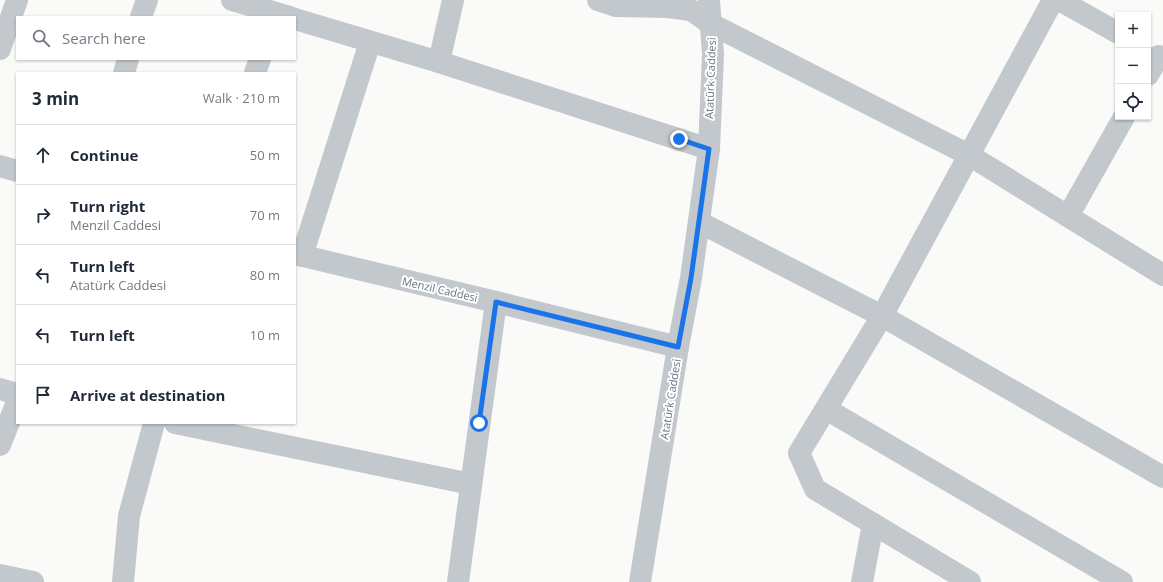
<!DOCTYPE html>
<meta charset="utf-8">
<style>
:root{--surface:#fff;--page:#f2f2f3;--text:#1f2937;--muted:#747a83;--line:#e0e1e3}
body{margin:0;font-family:"Open Sans",sans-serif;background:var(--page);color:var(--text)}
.controls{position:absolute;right:12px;top:12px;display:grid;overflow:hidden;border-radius:0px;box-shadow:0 1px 3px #0004}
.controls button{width:36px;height:36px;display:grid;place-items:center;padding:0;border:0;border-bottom:1px solid var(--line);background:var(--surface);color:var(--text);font:20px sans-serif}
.stop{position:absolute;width:12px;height:12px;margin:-9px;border:3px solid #1a73e8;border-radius:50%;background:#fff}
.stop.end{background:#1a73e8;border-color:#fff;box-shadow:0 1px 4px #0008}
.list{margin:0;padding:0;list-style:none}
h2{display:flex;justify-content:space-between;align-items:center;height:52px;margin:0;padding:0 16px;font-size:17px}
h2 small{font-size:13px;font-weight:400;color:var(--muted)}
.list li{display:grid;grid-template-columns:26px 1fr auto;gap:12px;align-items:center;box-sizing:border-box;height:60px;padding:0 16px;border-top:1px solid var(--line)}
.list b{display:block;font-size:15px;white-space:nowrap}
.list p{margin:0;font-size:13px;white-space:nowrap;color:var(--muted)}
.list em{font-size:13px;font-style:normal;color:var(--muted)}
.icon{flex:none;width:22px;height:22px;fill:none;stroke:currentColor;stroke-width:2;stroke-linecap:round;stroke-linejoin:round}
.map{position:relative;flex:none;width:1163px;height:582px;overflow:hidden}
.search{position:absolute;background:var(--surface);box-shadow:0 1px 3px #0004;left:16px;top:16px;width:280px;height:44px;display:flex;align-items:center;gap:10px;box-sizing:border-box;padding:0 14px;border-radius:0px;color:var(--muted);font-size:15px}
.panel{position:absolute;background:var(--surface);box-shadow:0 1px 3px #0004;left:16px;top:72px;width:280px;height:352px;border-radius:0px}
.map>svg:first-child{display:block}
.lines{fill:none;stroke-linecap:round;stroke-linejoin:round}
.minor{stroke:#c3c8cc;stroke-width:22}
.route{stroke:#1a73e8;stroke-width:5}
.labels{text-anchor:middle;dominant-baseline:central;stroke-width:4;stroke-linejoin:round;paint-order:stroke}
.street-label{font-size:11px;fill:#657683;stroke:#fff}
</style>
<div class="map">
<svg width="1163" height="582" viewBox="0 0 1163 582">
<rect width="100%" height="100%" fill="#fafaf8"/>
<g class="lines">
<g class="minor">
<polyline points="232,0 290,17"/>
<polyline points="453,0 439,62 709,149"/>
<polyline points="598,0 616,6 668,7 691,10 711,24 969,155 1163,275"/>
<polyline points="1059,0 1118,33"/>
<polyline points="141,17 147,0"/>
<polyline points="295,19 439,62"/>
<polyline points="0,49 17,0"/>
<polyline points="124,73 128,59"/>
<polyline points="255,73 260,59"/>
<polyline points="1148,75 1159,56"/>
<polyline points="0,166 17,171"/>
<polyline points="1068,216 1124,117"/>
<polyline points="699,222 882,316 1163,477"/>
<polyline points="295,254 496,302 678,347"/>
<polyline points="302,256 370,42"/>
<polyline points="0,389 17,394"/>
<polyline points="826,409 1122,582"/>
<polyline points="175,423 471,484"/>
<polyline points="0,445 17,402"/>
<polyline points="0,575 33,582"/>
<polyline points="123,582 129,516 154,423"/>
<polyline points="458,582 496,302"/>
<polyline points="640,582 678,347 691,278 709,149 713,54 709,0"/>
<polyline points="862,582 873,524"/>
<polyline points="970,582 815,489 799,453 882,316 1053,0"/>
</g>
</g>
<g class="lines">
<polyline class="route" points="479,423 496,302 678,347 691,278 709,149 679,139"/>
</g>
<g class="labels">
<g class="street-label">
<text transform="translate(710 78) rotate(-88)">Atatürk Caddesi</text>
<text transform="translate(440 289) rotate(13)">Menzil Caddesi</text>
<text transform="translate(670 399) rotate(-81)">Atatürk Caddesi</text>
</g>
</g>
</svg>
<div class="controls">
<button>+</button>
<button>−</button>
<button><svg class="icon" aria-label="locate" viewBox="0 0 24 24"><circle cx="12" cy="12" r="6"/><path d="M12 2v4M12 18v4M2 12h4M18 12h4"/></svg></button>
</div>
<div class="stop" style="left:479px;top:423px"></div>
<div class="stop end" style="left:679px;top:139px"></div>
<div class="search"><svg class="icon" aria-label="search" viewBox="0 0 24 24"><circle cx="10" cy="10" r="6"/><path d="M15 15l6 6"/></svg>Search here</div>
<section class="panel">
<h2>3 min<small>Walk · 210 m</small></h2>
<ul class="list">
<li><svg class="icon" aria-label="ahead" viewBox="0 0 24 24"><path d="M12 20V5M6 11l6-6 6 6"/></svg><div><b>Continue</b></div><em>50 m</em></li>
<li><svg class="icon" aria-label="right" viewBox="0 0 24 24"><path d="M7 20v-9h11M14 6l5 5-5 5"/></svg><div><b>Turn right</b><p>Menzil Caddesi</p></div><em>70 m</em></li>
<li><svg class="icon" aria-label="left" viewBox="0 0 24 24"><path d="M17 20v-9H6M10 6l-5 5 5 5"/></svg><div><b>Turn left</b><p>Atatürk Caddesi</p></div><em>80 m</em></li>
<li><svg class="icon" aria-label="left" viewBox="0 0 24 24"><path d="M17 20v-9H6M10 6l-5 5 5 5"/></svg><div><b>Turn left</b></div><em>10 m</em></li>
<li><svg class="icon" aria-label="arrive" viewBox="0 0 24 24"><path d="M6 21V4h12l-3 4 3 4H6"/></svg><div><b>Arrive at destination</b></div></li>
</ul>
</section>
</div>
